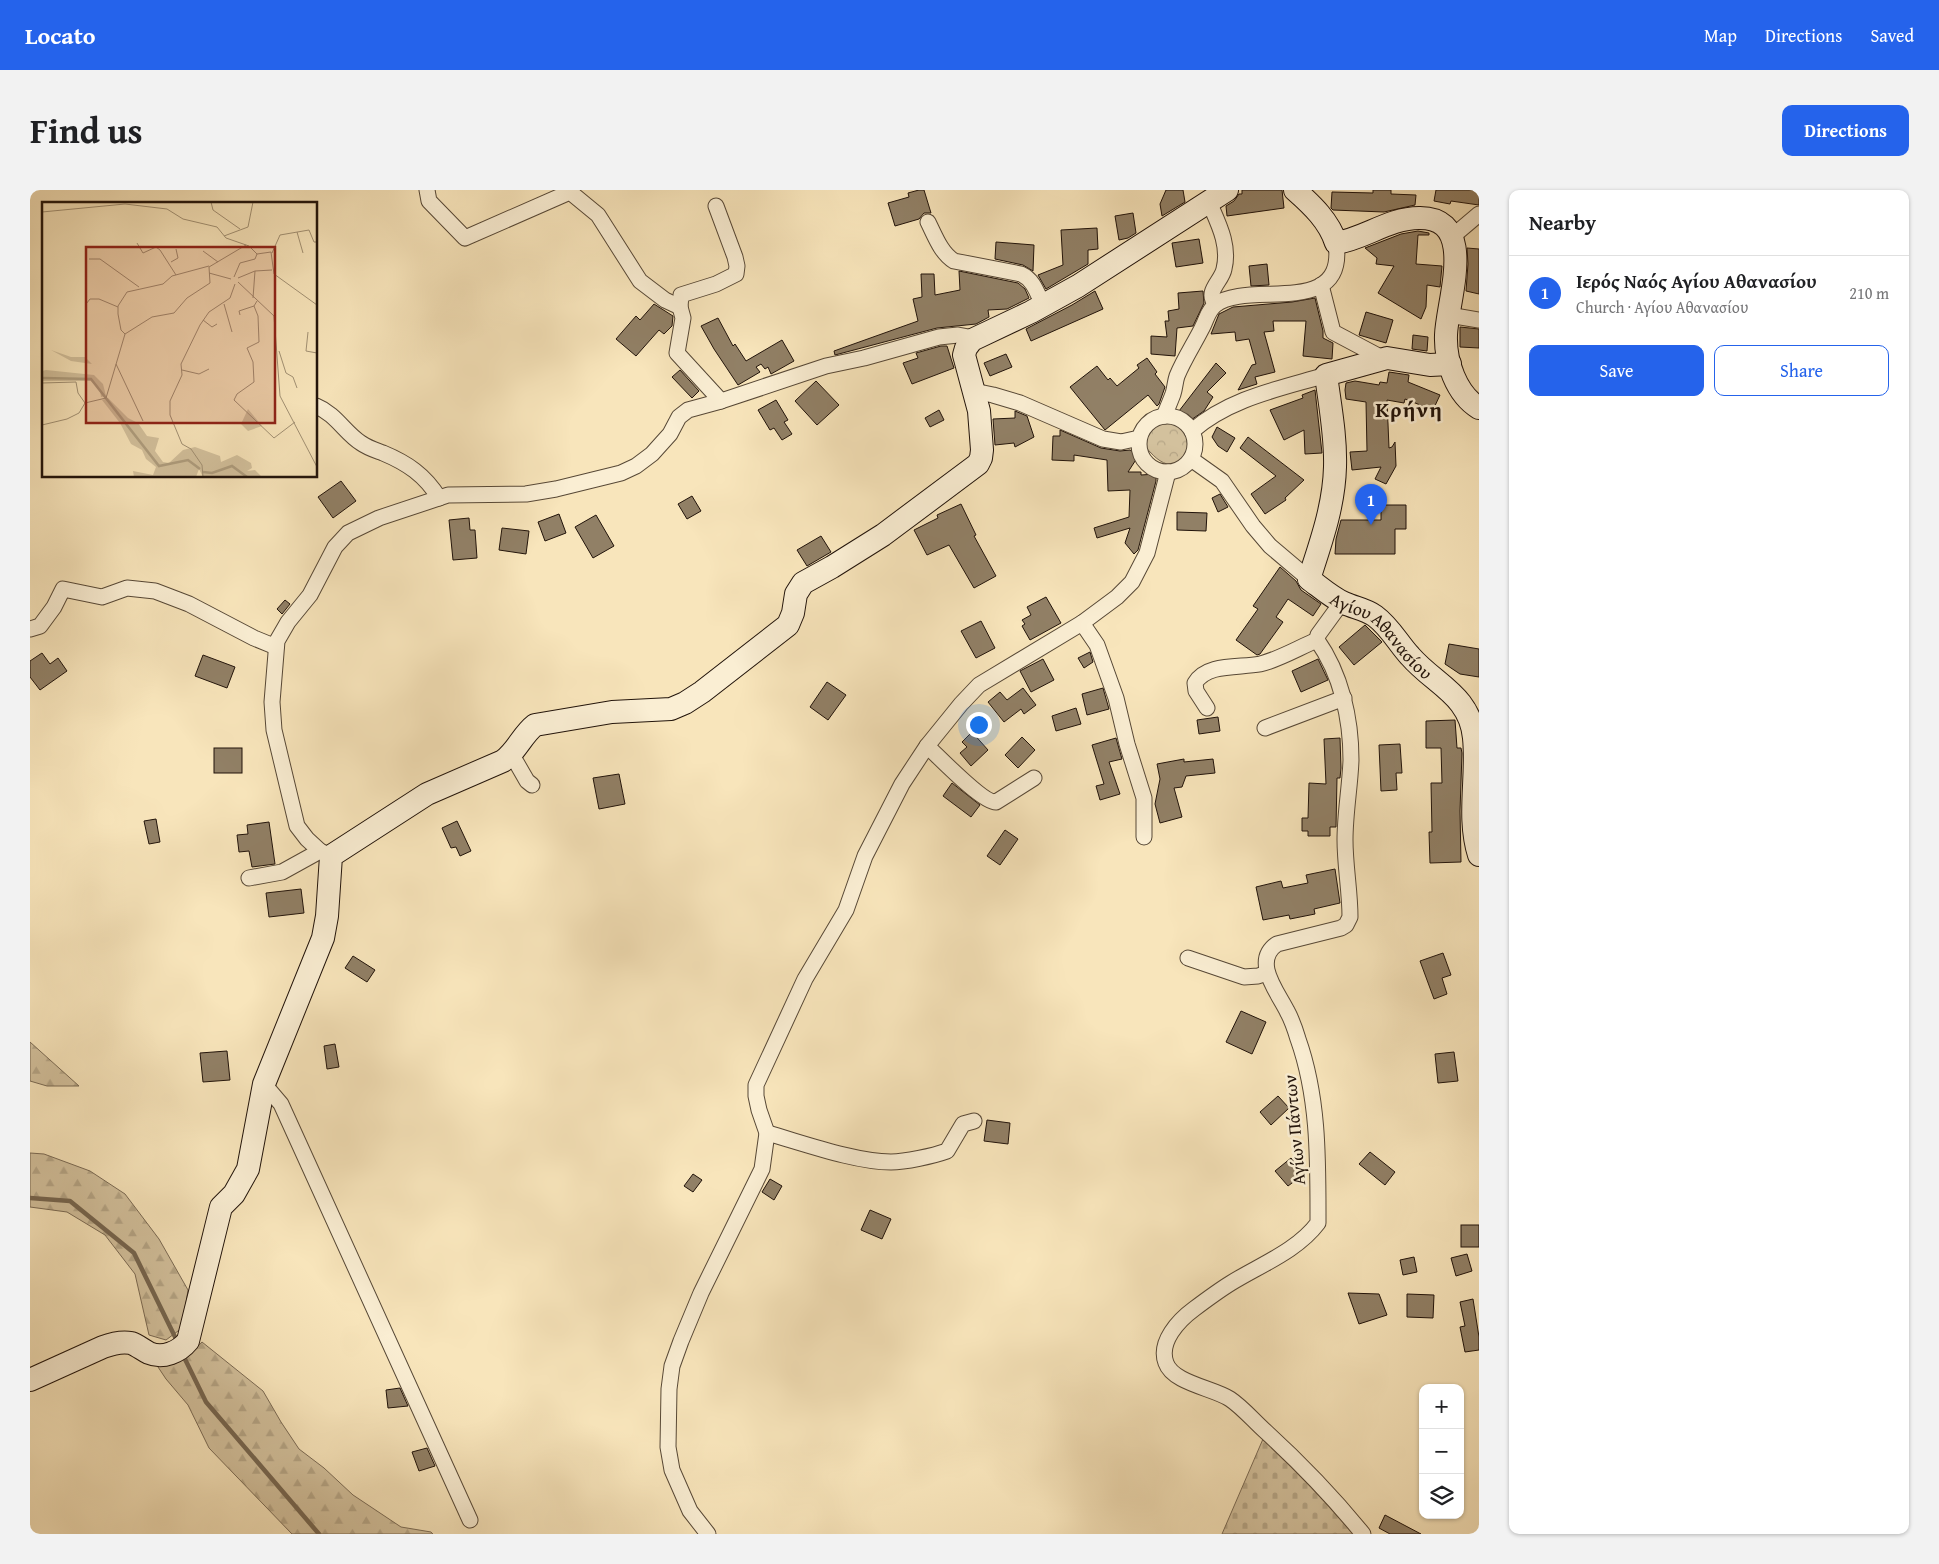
<!DOCTYPE html>
<meta charset="utf-8">
<style>
:root{--surface:#fff;--page:#f2f2f2;--text:#202124;--muted:#757577;--line:#e0e0e0;--accent:#2563eb}
body{margin:0;font-family:"Gentium Book Plus",serif;background:var(--page);color:var(--text)}
.controls{position:absolute;right:15px;bottom:15px;display:grid;overflow:hidden;border-radius:10px;box-shadow:0 1px 4px #0004}
.controls button{width:45px;height:45px;display:grid;place-items:center;padding:0;border:0;border-bottom:1px solid var(--line);background:var(--surface);color:var(--text);font:25px sans-serif}
.you{position:absolute;left:948px;top:534px;width:18px;height:18px;margin:-12px;border:4px solid #fff;border-radius:50%;background:#1a73e8;box-shadow:0 0 0 8px #1a73e833}
.badge{display:grid;place-items:center;width:32px;height:32px;border-radius:50%;background:var(--accent);color:#fff;font-size:16px;font-weight:700}
.pin{position:absolute;translate:-50% -41px;filter:drop-shadow(0 1px 2px #0008)}
.pin::after{content:'';position:absolute;top:26px;width:18px;height:15px;background:inherit;clip-path:polygon(0 0,100% 0,50% 100%)}
.list{margin:0;padding:0;list-style:none}
h2{display:flex;justify-content:space-between;align-items:center;height:65px;margin:0;padding:0 20px;font-size:21px}
h2 small{font-size:16px;font-weight:400;color:var(--muted)}
.list li{display:grid;grid-template-columns:32px 1fr auto;gap:15px;align-items:center;box-sizing:border-box;height:75px;padding:0 20px;border-top:1px solid var(--line)}
.list b{display:block;font-size:19px;white-space:nowrap}
.list p{margin:0;font-size:16px;white-space:nowrap;color:var(--muted)}
.list em{font-size:16px;font-style:normal;color:var(--muted)}
.actions{display:flex;gap:10px;padding:15px 20px}
.actions a{flex:1;padding:11px 0;border:1px solid var(--accent);border-radius:10px;text-align:center;font-size:18px;color:var(--accent)}
.actions .main{background:var(--accent);color:#fff}
.icon{flex:none;width:28px;height:28px;fill:none;stroke:currentColor;stroke-width:2;stroke-linecap:round;stroke-linejoin:round}
.map{position:relative;flex:none;width:1449px;height:1344px;overflow:hidden;border-radius:10px}
header{display:flex;align-items:center;gap:30px;box-sizing:border-box;height:70px;padding:0 25px;background:var(--accent);color:#fff}
header strong{font-size:24px}
nav{display:flex;gap:28px;margin-inline-start:auto;font-size:18px}
.intro{display:flex;align-items:center;justify-content:space-between;box-sizing:border-box;height:120px;padding:0 30px}
h1{margin:0;font-size:35px}
.button{padding:12px 22px;border-radius:10px;background:var(--accent);color:#fff;font-size:18px;font-weight:700}
main{display:flex;gap:30px;padding:0 30px}
aside{flex:1;background:var(--surface);border-radius:10px;box-shadow:0 1px 4px #0004}
.map>svg:first-child{display:block}
.forest{fill:url(#forest-firs);stroke:#7a6a54}
.cemetery{fill:url(#cemetery-stones);stroke:#7a6a54}
.park{fill:url(#park-crowns);stroke:#7a6a54}
.lines{fill:none;stroke-linecap:round;stroke-linejoin:round}
.stream{stroke:#766650;stroke-width:4.5}
.building{fill:#918066;stroke:#21130a}
.street-casing{stroke:#574836;stroke-width:17}
.secondary-casing{stroke:#21130a;stroke-width:24}
.street{stroke:#faeed3;stroke-width:15}
.secondary{stroke:#faeed3;stroke-width:22}
.labels{text-anchor:middle;dominant-baseline:central;stroke-width:5;stroke-linejoin:round;paint-order:stroke}
.street-label{font-size:18px;fill:#21130a;stroke:#faeed3}
.district-label{font-size:22px;font-weight:bold;letter-spacing:1px;fill:#21130a;stroke:#faeed3}
.inset-river{fill:none;stroke:#af9e7f;stroke-width:2.5}
.inset-road{fill:none;stroke:#a29174;stroke-width:1}
.view{fill:#8f2418;fill-opacity:0.15;stroke:#8f2418;stroke-width:2.5}
.inset-edge{fill:none;stroke:#21130a;stroke-width:2.5}
</style>
<header>
<strong>Locato</strong>
<nav><a>Map</a><a>Directions</a><a>Saved</a></nav>
</header>
<div class="intro"><h1>Find us</h1><a class="button">Directions</a></div>
<main>
<div class="map">
<svg width="1449" height="1344" viewBox="0 0 1449 1344">
<defs>
<pattern id="forest-firs" width="22" height="20" patternUnits="userSpaceOnUse" patternTransform="scale(1.25)"><rect width="22" height="20" fill="#d3c19d"/><path d="M5 1l3.5 6h-7zM16 11l3.5 6h-7z" fill="#b5a586"/></pattern>
<pattern id="cemetery-stones" width="16" height="16" patternUnits="userSpaceOnUse" patternTransform="scale(1.25)"><rect width="16" height="16" fill="#d3c19d"/><path d="M2 7V4a2 2 0 0 1 4 0v3zM10 15v-3a2 2 0 0 1 4 0v3z" fill="#b5a586"/></pattern>
<pattern id="park-crowns" width="20" height="18" patternUnits="userSpaceOnUse" patternTransform="scale(1.25)"><rect width="20" height="18" fill="#d3c19d"/><path d="M2 6a3 3 0 1 1 6 0M12 15a3 3 0 1 1 6 0" fill="none" stroke="#b5a586"/></pattern>
</defs>
<rect width="100%" height="100%" fill="#f8e5bb"/>
<filter id="stains"><feTurbulence type="fractalNoise" baseFrequency=".004" numOctaves="4"/><feColorMatrix values="0 0 0 0 .2 0 0 0 0 .09 0 0 0 0 .02 0 0 0 .5 -.17"/></filter>
<radialGradient id="worn" r=".72"><stop offset=".6" stop-color="#630" stop-opacity="0"/><stop offset="1" stop-color="#630" stop-opacity=".3"/></radialGradient>
<g class="forest">
<polygon points="0,852 49,896 17,896 0,891"/>
<polygon points="0,963 14,964 60,981 95,1004 129,1049 158,1100 152,1138 136,1150 119,1145 105,1084 75,1045 37,1022 0,1017"/>
<polygon points="172,1152 233,1201 251,1232 269,1259 294,1278 323,1305 371,1337 401,1342 403,1344 262,1344 179,1258 158,1215 136,1189 122,1168 161,1162"/>
</g>
<polygon class="cemetery" points="1236,1242 1327,1344 1192,1344"/>
<path class="park" d="M1126 232C1136 232 1149 231 1157 239 1171 253 1158 282 1137 274 1127 271 1120 262 1113 254Z"/>
<g class="lines">
<g class="stream">
<polyline points="0,1008 40,1011 104,1063 148,1153"/>
<polyline points="153,1165 176,1212 289,1344"/>
</g>
</g>
<g class="building">
<polygon points="889,0 894,0 901,23 894,23 889,29 865,36 858,13 879,7 878,3"/>
<polygon points="1136,0 1153,0 1155,12 1132,26 1130,14"/>
<polygon points="1212,0 1252,0 1254,18 1197,26 1196,16 1204,11 1209,4 1212,4"/>
<polygon points="1343,0 1361,0 1361,4 1386,5 1385,15 1354,22 1303,20 1301,18 1302,2 1343,3"/>
<polygon points="1406,0 1449,0 1449,15 1421,11 1420,14 1404,11"/>
<polygon points="1103,23 1106,43 1098,48 1089,50 1085,26"/>
<polygon points="1067,38 1068,59 1058,60 1058,74 1016,99 1008,85 1033,75 1031,40"/>
<polygon points="1388,41 1399,43 1399,45 1388,45 1386,74 1412,76 1410,97 1397,95 1396,117 1391,129 1348,103 1364,76 1346,74 1347,68 1335,58 1371,44"/>
<polygon points="1169,49 1173,73 1146,77 1142,53"/>
<polygon points="966,52 1004,55 1003,81 993,75 965,69"/>
<polygon points="1437,58 1449,59 1449,104 1436,101 1438,74"/>
<polygon points="1237,74 1239,95 1221,96 1219,76"/>
<polygon points="929,81 988,93 995,99 999,108 977,119 958,120 959,127 946,134 907,138 805,165 804,161 888,131 883,109 892,107 891,84 904,84 905,105 930,100"/>
<polygon points="1065,101 1073,119 1001,151 996,139 1042,115"/>
<polygon points="1173,101 1174,113 1163,136 1147,138 1145,166 1121,164 1121,146 1137,147 1135,131 1139,131 1138,121 1149,119 1148,103"/>
<polygon points="1285,108 1293,141 1293,148 1303,153 1302,169 1273,166 1276,131 1243,131 1244,141 1234,142 1245,182 1225,187 1227,194 1208,200 1222,175 1226,174 1219,149 1206,151 1205,142 1181,144 1189,124 1203,117 1262,112"/>
<polygon points="624,114 643,126 642,136 634,144 629,140 606,166 586,149 606,126 610,130"/>
<polygon points="1336,122 1363,130 1356,153 1329,145"/>
<polygon points="688,128 703,156 705,154 716,171 752,150 764,171 741,184 738,177 735,179 731,174 726,177 730,182 708,195 684,159 671,136"/>
<polygon points="1430,137 1449,139 1449,158 1430,157"/>
<polygon points="1383,145 1398,147 1397,161 1382,159"/>
<polygon points="911,156 917,156 924,178 882,194 873,173 888,168 886,163"/>
<polygon points="976,164 982,177 960,186 954,173"/>
<polygon points="1117,168 1127,182 1125,184 1135,197 1129,214 1127,216 1118,205 1075,240 1040,197 1067,176 1078,190 1080,188 1087,196 1109,178 1107,175"/>
<polygon points="1186,173 1196,183 1177,202 1183,207 1174,221 1161,230 1149,221"/>
<polygon points="650,180 669,201 662,208 642,187"/>
<polygon points="1359,182 1379,185 1378,192 1410,205 1403,220 1375,209 1374,213 1357,210 1359,258 1362,257 1365,252 1366,276 1356,294 1345,289 1351,277 1322,280 1320,262 1337,261 1336,212 1316,209 1315,200 1316,193 1325,191 1349,195 1350,192 1357,193"/>
<polygon points="786,191 809,215 787,235 765,211"/>
<polygon points="1285,200 1292,263 1275,264 1274,240 1254,250 1240,220 1273,208 1272,205"/>
<polygon points="746,210 758,230 754,232 762,244 752,250 744,238 740,240 728,220"/>
<polygon points="909,220 914,230 900,237 895,228"/>
<polygon points="985,221 997,226 1004,247 985,257 984,253 965,255 963,229 985,228"/>
<polygon points="1187,237 1205,248 1197,262 1188,256 1182,247"/>
<polygon points="1030,240 1071,258 1090,261 1100,260 1109,265 1098,282 1111,282 1111,285 1126,284 1126,291 1108,360 1104,364 1095,353 1100,338 1067,348 1064,338 1099,327 1100,300 1078,301 1077,270 1044,265 1044,271 1022,270 1023,246 1030,246"/>
<polygon points="1218,247 1274,290 1255,308 1256,310 1235,324 1221,304 1246,286 1210,258"/>
<polygon points="311,291 326,311 303,328 288,307"/>
<polygon points="1190,304 1198,317 1188,322 1182,308"/>
<polygon points="662,306 671,321 657,329 648,314"/>
<polygon points="931,314 946,345 944,346 966,386 944,398 919,355 897,365 884,340 908,328 907,325"/>
<polygon points="1351,315 1376,315 1376,339 1365,339 1365,364 1305,364 1306,349 1311,330 1351,330"/>
<polygon points="1147,322 1177,323 1176,341 1147,340"/>
<polygon points="529,324 536,343 515,351 508,332"/>
<polygon points="566,325 584,356 563,368 545,337"/>
<polygon points="439,328 440,340 445,340 447,368 423,370 419,330"/>
<polygon points="472,338 499,341 496,364 469,360"/>
<polygon points="791,346 801,362 777,376 767,360"/>
<polygon points="1250,377 1266,391 1271,400 1291,414 1283,426 1258,409 1246,427 1253,432 1230,464 1227,465 1206,450 1228,419 1223,416"/>
<polygon points="1016,407 1031,433 1000,450 992,436 995,434 992,430 1001,425 997,417"/>
<polygon points="255,410 260,414 252,424 247,419"/>
<polygon points="951,431 965,458 946,468 931,441"/>
<polygon points="1335,435 1352,452 1324,475 1309,457"/>
<polygon points="1419,454 1449,459 1449,487 1430,484 1415,474"/>
<polygon points="1060,462 1063,472 1054,478 1048,468"/>
<polygon points="12,463 20,474 28,468 37,481 10,500 0,487 0,471"/>
<polygon points="173,465 205,477 197,498 165,486"/>
<polygon points="1013,469 1024,490 1001,502 990,481"/>
<polygon points="1288,469 1298,490 1271,502 1262,481"/>
<polygon points="797,492 816,505 798,530 780,517"/>
<polygon points="993,498 1006,515 994,524 991,519 974,532 958,512 970,502 977,510"/>
<polygon points="1073,498 1079,519 1057,525 1052,504"/>
<polygon points="1046,518 1051,534 1026,541 1022,526"/>
<polygon points="1188,527 1190,541 1169,544 1167,530"/>
<polygon points="1425,530 1427,558 1431,558 1432,563 1430,621 1431,672 1400,673 1399,642 1402,642 1401,593 1412,593 1411,558 1396,558 1396,531"/>
<polygon points="942,542 958,560 941,576 930,563 937,557 932,552"/>
<polygon points="992,547 1005,560 988,578 975,565"/>
<polygon points="1086,548 1092,569 1079,572 1090,604 1070,610 1066,596 1074,594 1062,555"/>
<polygon points="1310,548 1311,578 1310,588 1307,588 1306,637 1300,637 1300,646 1278,646 1278,641 1272,641 1272,628 1278,628 1279,593 1296,594 1294,549"/>
<polygon points="1370,554 1372,583 1366,583 1367,600 1351,601 1349,555"/>
<rect x="184" y="558" width="28" height="25"/>
<polygon points="1154,569 1154,572 1183,569 1185,583 1156,586 1152,597 1144,598 1152,627 1130,633 1125,614 1130,589 1127,574"/>
<polygon points="589,584 595,614 569,619 563,588"/>
<polygon points="922,593 950,615 941,627 913,606"/>
<polygon points="126,629 130,652 119,654 114,631"/>
<polygon points="427,631 441,661 430,666 426,657 421,658 412,638"/>
<polygon points="239,632 245,674 222,677 219,661 209,662 207,645 218,644 217,635"/>
<polygon points="975,640 988,649 970,675 957,666"/>
<polygon points="1305,679 1310,713 1284,719 1285,724 1260,729 1259,725 1233,730 1226,697 1251,691 1253,698 1278,693 1276,685"/>
<polygon points="271,699 274,723 239,727 236,703"/>
<polygon points="1413,763 1421,785 1412,788 1417,804 1404,809 1390,771"/>
<polygon points="323,766 345,780 337,792 315,778"/>
<polygon points="1211,821 1236,832 1222,864 1196,852"/>
<polygon points="305,854 309,877 297,879 294,856"/>
<polygon points="197,861 200,890 173,892 170,863"/>
<polygon points="1424,862 1428,891 1408,893 1405,864"/>
<polygon points="1248,906 1259,918 1241,935 1230,922"/>
<polygon points="957,930 980,933 978,954 954,951"/>
<polygon points="1340,962 1365,982 1355,995 1329,974"/>
<polygon points="1261,968 1274,984 1258,996 1245,981"/>
<polygon points="663,984 672,990 663,1002 654,996"/>
<polygon points="740,989 752,996 744,1010 732,1002"/>
<polygon points="840,1020 861,1029 852,1049 831,1040"/>
<rect x="1431" y="1035" width="18" height="22"/>
<polygon points="1437,1064 1442,1081 1426,1086 1421,1068"/>
<polygon points="1384,1067 1387,1082 1373,1085 1370,1070"/>
<polygon points="1318,1103 1349,1104 1357,1125 1329,1134"/>
<polygon points="1377,1104 1404,1105 1403,1128 1377,1127"/>
<polygon points="1443,1109 1449,1147 1449,1160 1435,1162 1430,1137 1435,1136 1430,1112"/>
<polygon points="370,1198 378,1216 358,1218 356,1200"/>
<polygon points="397,1258 405,1276 389,1281 382,1262"/>
<polygon points="1355,1325 1391,1344 1360,1344 1349,1338"/>
</g>
<g class="lines">
<defs>
<g id="street">
<polyline points="397,0 399,11 435,48 540,2 568,25 610,91 635,110 650,117"/>
<path d="M1179 12C1188 33 1200 55 1194 79 1192 91 1174 102 1186 114"/>
<polyline points="686,16 705,67 707,76 706,84 686,94 651,105 650,117 653,128 647,163 691,211"/>
<path d="M898 32C905 46 911 63 924 71L991 84C1004 90 1007 103 1013 115"/>
<polyline points="1423,46 1449,24"/>
<polyline points="1291,95 1303,142 1352,168"/>
<polyline points="1419,125 1449,130"/>
<polyline points="944,201 963,205 990,213 1073,249 1091,252 1109,248"/>
<path d="M286 216C306 224 315 243 331 253 338 258 345 260 353 263 377 273 395 285 409 308"/>
<circle cx="1137" cy="254" r="28"/>
<path d="M1134 226C1137 219 1140 212 1143 204 1145 198 1145 192 1147 186 1154 169 1164 154 1172 138 1177 129 1177 122 1185 115 1218 89 1317 130 1306 53"/>
<path d="M1162 241C1200 208 1249 199 1296 185"/>
<polyline points="1161,269 1192,291 1223,336 1240,356 1279,389"/>
<path d="M1312 412 1288 445 1287 450C1311 484 1321 528 1321 570 1320 597 1315 623 1315 650 1315 676 1320 701 1320 727L1316 735 1311 738 1247 754C1222 771 1247 801 1257 821 1262 830 1265 839 1268 849 1289 908 1288 971 1288 1033 1267 1061 1230 1075 1201 1093 1188 1101 1176 1110 1164 1119 1149 1130 1128 1152 1136 1173 1143 1193 1183 1198 1200 1209 1212 1217 1223 1230 1234 1240 1269 1272 1303 1307 1333 1344"/>
<polyline points="1052,433 1067,455 1086,508 1097,554 1114,608 1114,647"/>
<polyline points="0,439 10,436 24,417 33,399 72,407 97,398 125,401 159,414 224,448 246,457"/>
<path d="M1177 518 1166 501 1165 493C1177 473 1209 478 1230 474 1248 470 1270 457 1287 450"/>
<polyline points="1235,538 1314,508"/>
<path d="M897 556C909 567 953 613 966 612L1004 588"/>
<polyline points="482,565 497,591 502,595"/>
<polyline points="301,666 290,661 277,649 267,636 244,540 242,512 247,451 258,432 280,405 305,357 318,343 349,328 418,305 496,304 526,299 591,283 606,276 622,264 640,244 649,227 658,220 691,211 796,176 834,168 909,147 928,145 944,148"/>
<polyline points="219,688 252,682 290,661"/>
<polyline points="1158,768 1214,787 1228,786 1237,783"/>
<polyline points="234,894 251,914 440,1330"/>
<path d="M737 943C773 953 825 972 861 972 875 972 903 966 917 961L933 934 944 931"/>
<polyline points="678,1344 660,1321 642,1280 638,1257 639,1199 642,1176 651,1151 671,1103 732,979 737,943 729,920 726,906 726,895 775,789 816,720 835,666 872,594 897,556 931,514 949,495 1052,433 1087,407 1102,392 1117,363 1138,282"/>
</g>
<g id="secondary">
<path d="M1265 0C1282 15 1299 31 1306 53 1334 49 1359 28 1389 28 1449 27 1417 111 1416 145 1415 171 1426 204 1449 218"/>
<path id="s1" d="M1420 174 1400 175 1357 168 1296 185C1300 216 1306 246 1305 277 1304 316 1291 352 1279 389 1290 397 1301 407 1314 413 1325 418 1335 419 1345 426 1360 437 1368 453 1380 466 1405 495 1440 505 1444 548 1448 587 1437 627 1449 665"/>
<path d="M0 1190 73 1157C81 1154 91 1151 101 1153 107 1155 113 1160 119 1163 133 1169 149 1162 158 1151L191 1017 204 1004 218 979 234 894 293 748 297 726 301 666 397 604 473 571C487 561 492 545 505 535L582 522 641 519 655 513 672 502 758 435 763 423 766 404 773 393 802 377 853 345 948 274 951 268 952 260 949 221 934 165 936 158 942 150 1001 122 1048 96 1197 0"/>
</g>
</defs>
<use href="#street" class="street-casing"/>
<use href="#secondary" class="secondary-casing"/>
<use href="#street" class="street"/>
<use href="#secondary" class="secondary"/>
</g>
<g class="labels">
<g class="street-label">
<text stroke="none"><textPath href="#s1" startOffset="428">Αγίου Αθανασίου</textPath></text>
<text transform="translate(1264 940) rotate(-95)">Αγίων Πάντων</text>
</g>
<g class="district-label">
<text x="1379" y="219">Κρήνη</text>
</g>
</g>
<g transform="translate(12 12)">
<rect width="275" height="275" fill="#f8e5bb"/>
<path d="M9 148 29 155H43L50 162 29 159ZM4 168 52 173 61 182 64 194 59 195 58 187 49 179H0V169ZM66 196 86 216 96 221 105 234 117 236 113 249 121 260 127 261 141 248 153 245 178 254 179 260 195 253 209 261 210 266 205 269 213 268 220 275H161L157 267 154 275H92L91 269 111 273 114 265 104 257 100 248 89 242 78 221 60 198Z" fill="#d3c19d"/>
<path d="M206 207 220 224 206 229 199 222Z" fill="#d3c19d"/>
<path class="inset-river" d="M0 176 49 177 117 264 146 258 158 267M161 270 170 271 190 264 205 275"/>
<path class="inset-road" d="M169 0 171 8 198 27M0 10 83 2 125 7 141 17 175 25 184 36 207 44 215 52 229 50 232 72 275 103M255 30 261 51M182 34 206 25 211 0M95 41 101 51 114 45 118 48 134 73M161 49 176 60M230 51 238 33 267 28 272 40H275M47 57H58L97 85M129 60 136 56 134 47M167 71 189 77M192 75 198 61 213 57 215 52M196 76 213 69M196 80 232 114 238 194 275 265M211 96 213 69 230 68M215 99 212 104 216 114 217 140 205 146 211 160 212 180 195 192 192 198 232 236 253 220M44 102 48 97H57L76 105M182 102 190 130M198 113 197 109 212 104M161 118 170 125 175 122M266 130 264 149 275 151M83 132 79 128 76 112V104L85 90 121 82 130 74 167 64M237 149 244 171 251 175 255 186M74 162 101 219M140 168 157 172 167 167M0 181 34 180 36 191 43 201M0 223 25 217 37 211 43 201 64 196 83 132 110 115 132 111 145 96 168 81 167 65 204 43M161 275 160 263 149 247 140 242 128 213V199L140 173 139 162 158 123 167 110 188 96 193 82"/>
<path class="view" d="M44 45H233V221H44Z"/>
<rect width="275" height="275" class="inset-edge"/>
</g>
<rect width="100%" height="100%" filter="url(#stains)"/>
<rect width="100%" height="100%" fill="url(#worn)"/>
</svg>
<div class="controls">
<button>+</button>
<button>−</button>
<button><svg class="icon" aria-label="layers" viewBox="0 0 24 24"><path d="M12 4l9 5-9 5-9-5zM3 14l9 5 9-5"/></svg></button>
</div>
<div class="you"></div>
<div class="pin badge" style="left:1341px;top:335px">1</div>
</div>
<aside>
<h2>Nearby<small></small></h2>
<ul class="list">
<li><span class="badge">1</span><div><b>Ιερός Ναός Αγίου Αθανασίου</b><p>Church · Αγίου Αθανασίου</p></div><em>210 m</em></li>
</ul>
<div class="actions"><a class="main">Save</a><a>Share</a></div>
</aside>
</main>
